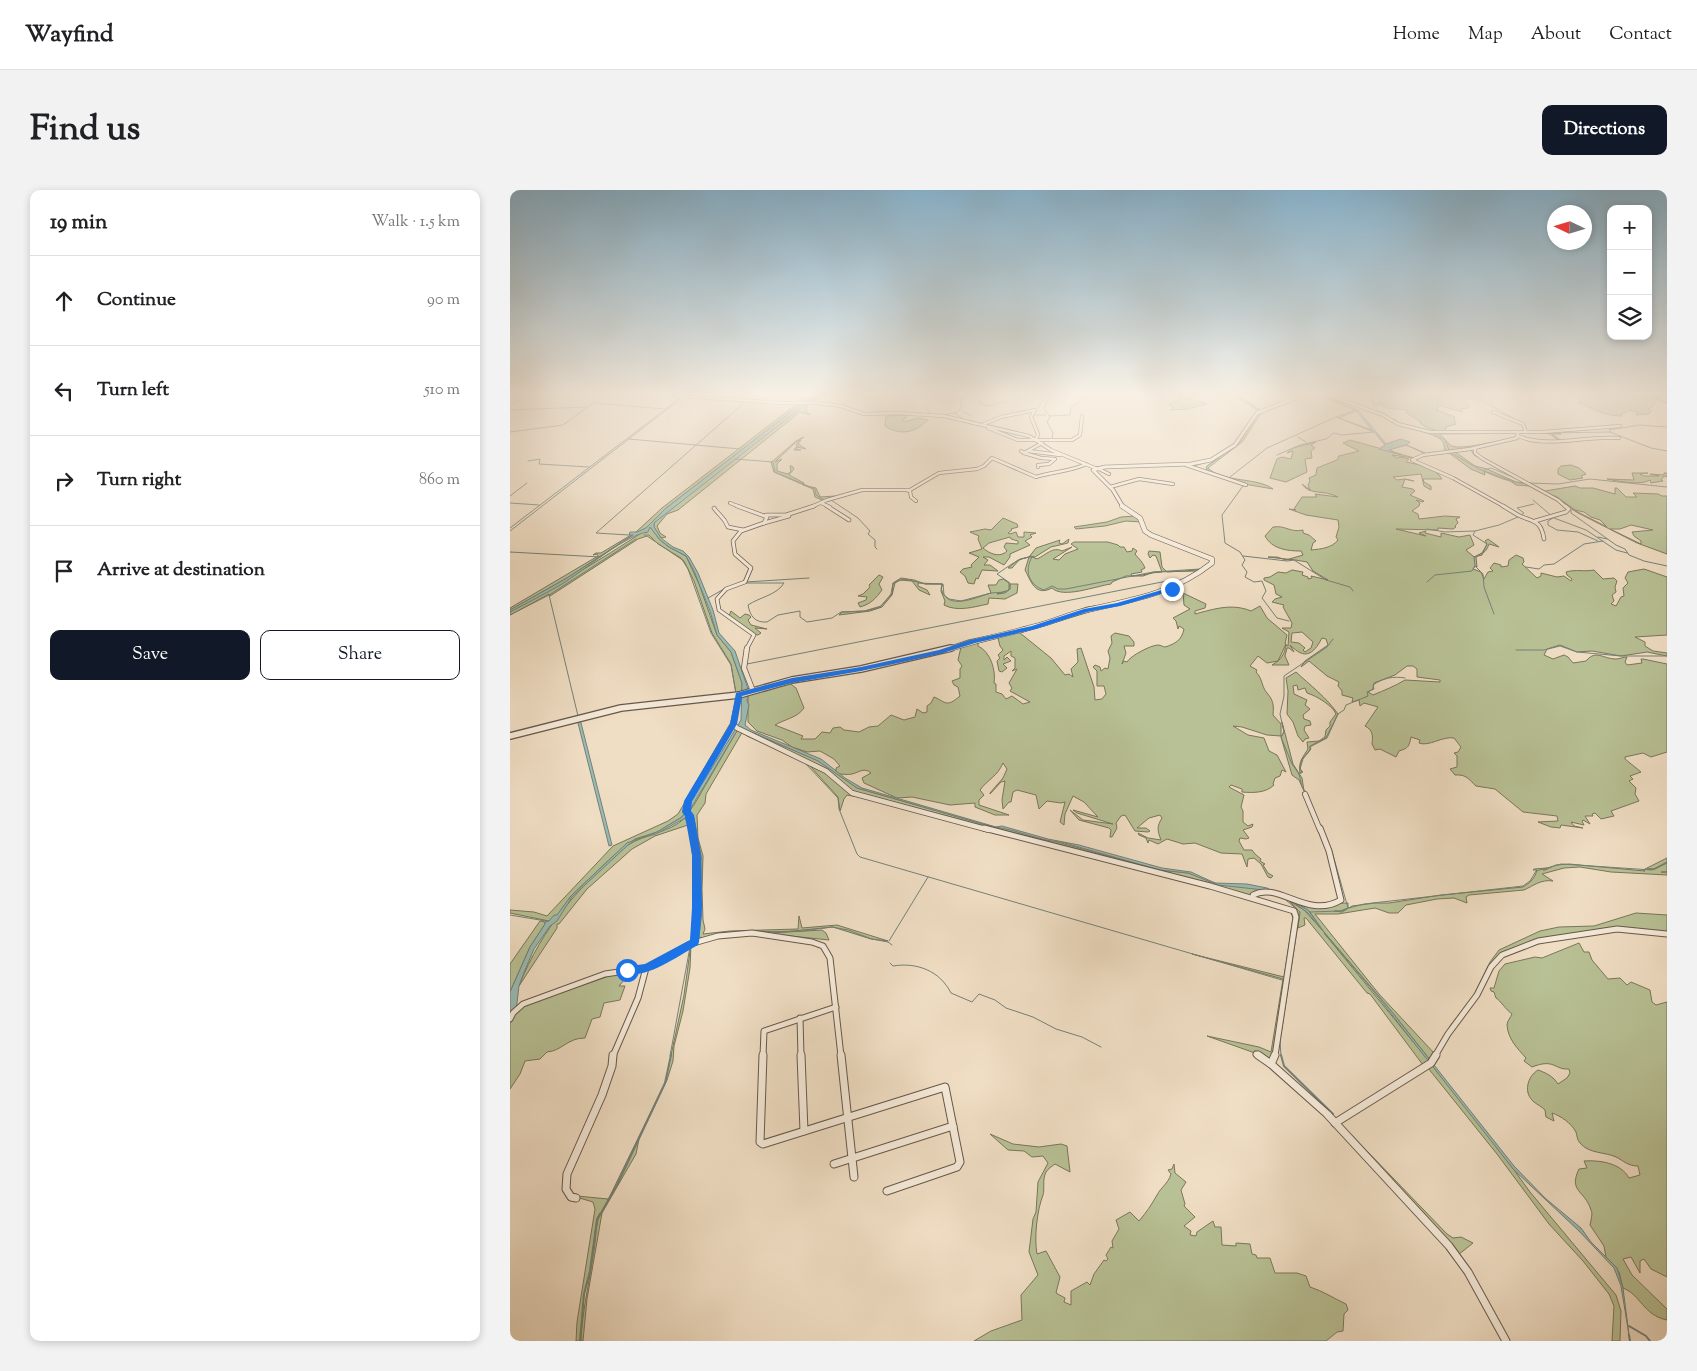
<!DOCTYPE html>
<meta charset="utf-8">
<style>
:root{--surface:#fff;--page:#f2f2f2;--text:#202124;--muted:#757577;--line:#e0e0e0;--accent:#111827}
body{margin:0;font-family:"Sorts Mill Goudy",serif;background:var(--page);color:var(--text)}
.controls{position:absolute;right:15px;top:15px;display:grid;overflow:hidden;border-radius:10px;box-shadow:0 2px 8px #0003}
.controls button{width:45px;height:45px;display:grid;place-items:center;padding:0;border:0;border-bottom:1px solid var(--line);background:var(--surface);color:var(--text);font:25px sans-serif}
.compass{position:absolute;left:1037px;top:15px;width:45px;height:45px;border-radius:50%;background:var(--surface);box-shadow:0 2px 8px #0003;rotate:274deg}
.stop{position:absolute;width:15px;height:15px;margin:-11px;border:4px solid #1a73e8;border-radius:50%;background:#fff}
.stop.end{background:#1a73e8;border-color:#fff;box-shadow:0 1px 5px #0008}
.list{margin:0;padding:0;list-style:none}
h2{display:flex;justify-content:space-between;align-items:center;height:65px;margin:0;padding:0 20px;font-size:21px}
h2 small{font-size:16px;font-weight:400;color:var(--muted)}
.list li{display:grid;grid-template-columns:32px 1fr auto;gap:15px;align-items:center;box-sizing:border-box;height:90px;padding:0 20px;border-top:1px solid var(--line)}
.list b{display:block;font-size:19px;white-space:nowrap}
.list em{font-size:16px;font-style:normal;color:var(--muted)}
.actions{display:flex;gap:10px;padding:15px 20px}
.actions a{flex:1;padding:11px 0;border:1px solid var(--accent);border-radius:10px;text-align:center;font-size:18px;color:var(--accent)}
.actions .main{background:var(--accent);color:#fff}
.icon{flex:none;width:28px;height:28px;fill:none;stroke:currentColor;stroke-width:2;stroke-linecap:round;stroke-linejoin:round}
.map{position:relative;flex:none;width:1157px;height:1151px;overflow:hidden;border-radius:10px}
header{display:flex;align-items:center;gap:30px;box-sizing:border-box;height:70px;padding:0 25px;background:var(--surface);border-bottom:1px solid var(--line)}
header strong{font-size:24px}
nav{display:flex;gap:28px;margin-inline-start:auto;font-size:18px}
.intro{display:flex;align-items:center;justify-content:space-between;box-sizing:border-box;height:120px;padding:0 30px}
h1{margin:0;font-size:35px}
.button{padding:12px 22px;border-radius:10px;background:var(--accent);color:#fff;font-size:18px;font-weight:700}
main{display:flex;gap:30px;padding:0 30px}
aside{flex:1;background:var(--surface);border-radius:10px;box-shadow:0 2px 8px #0003}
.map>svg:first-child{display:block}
.green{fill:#b8c195;stroke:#7a765c;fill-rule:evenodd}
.water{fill:#9abcb4;stroke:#74827a;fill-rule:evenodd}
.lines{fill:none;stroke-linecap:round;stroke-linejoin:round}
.stream-far1{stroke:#74827a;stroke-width:1}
.stream{stroke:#74827a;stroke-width:2}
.minor-far4-casing{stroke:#68584b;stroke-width:4}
.minor-far3-casing{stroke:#68584b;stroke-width:4.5}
.minor-far2-casing{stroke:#68584b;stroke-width:6}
.minor-far1-casing{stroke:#68584b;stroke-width:7}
.minor-casing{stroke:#68584b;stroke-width:9}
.tertiary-far2-casing{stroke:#68584b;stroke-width:4.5}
.tertiary-far1-casing{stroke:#68584b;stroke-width:5.5}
.tertiary-casing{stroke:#68584b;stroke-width:8}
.minor-far4{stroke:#f5ead9;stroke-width:2.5}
.minor-far3{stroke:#f5ead9;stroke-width:3}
.minor-far2{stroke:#f5ead9;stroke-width:4.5}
.minor-far1{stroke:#f5ead9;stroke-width:5}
.minor{stroke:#f5ead9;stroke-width:7}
.tertiary-far2{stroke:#f5ead9;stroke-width:3}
.tertiary-far1{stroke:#f5ead9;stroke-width:4.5}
.tertiary{stroke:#f5ead9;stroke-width:5.5}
.route{fill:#1a73e8}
</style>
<header>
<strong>Wayfind</strong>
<nav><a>Home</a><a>Map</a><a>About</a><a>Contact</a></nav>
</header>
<div class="intro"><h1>Find us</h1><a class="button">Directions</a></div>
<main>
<aside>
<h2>19 min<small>Walk · 1.5 km</small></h2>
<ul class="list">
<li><svg class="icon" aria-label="ahead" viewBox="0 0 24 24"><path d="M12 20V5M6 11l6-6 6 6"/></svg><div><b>Continue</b></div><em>90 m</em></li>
<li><svg class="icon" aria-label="left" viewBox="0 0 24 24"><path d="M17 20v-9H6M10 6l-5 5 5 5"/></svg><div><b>Turn left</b></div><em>510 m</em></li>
<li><svg class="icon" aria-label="right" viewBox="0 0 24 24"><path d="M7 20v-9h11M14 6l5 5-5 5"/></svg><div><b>Turn right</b></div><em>860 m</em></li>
<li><svg class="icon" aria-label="arrive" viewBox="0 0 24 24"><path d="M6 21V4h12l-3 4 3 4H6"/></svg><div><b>Arrive at destination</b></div></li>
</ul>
<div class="actions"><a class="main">Save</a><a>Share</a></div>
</aside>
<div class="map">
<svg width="1157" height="1151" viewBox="0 0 1157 1151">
<rect width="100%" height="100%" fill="#f0dec4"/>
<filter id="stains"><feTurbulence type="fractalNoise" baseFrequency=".004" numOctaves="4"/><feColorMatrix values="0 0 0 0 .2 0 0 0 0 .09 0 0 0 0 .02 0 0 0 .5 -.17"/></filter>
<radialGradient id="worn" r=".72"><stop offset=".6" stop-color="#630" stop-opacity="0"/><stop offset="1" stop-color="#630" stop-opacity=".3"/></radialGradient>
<g class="green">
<polygon points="313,203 319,203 292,213 155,319 136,338 118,348 57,388 0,420 0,418 88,366 87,364 83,365 86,363 91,363 126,342 152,318 288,213"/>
<polygon points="680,203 682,203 683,205 670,206 674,210 678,208 697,214 677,219 660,220 664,217 659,215 660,214 670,209 668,205"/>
<path d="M721 203 729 205 750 220 801 203 752 222 732 252 698 278C714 293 747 287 763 299L734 294 696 280 697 276 709 268 684 276 681 275C721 266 729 254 749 221Z"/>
<path d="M863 203H955L963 208 954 211 959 216 958 218 951 219 952 222 928 215V219L926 220 945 227 944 230 946 234 936 237 935 241C925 241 918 239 910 233L911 232 897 223 896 220 877 218 871 215 873 213 864 216 860 207 867 204Z"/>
<path d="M1070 203H1157V208H1146L1157 213 1144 209 1145 214 1138 219 1141 221 1139 224 1126 225 1129 223 1119 220 1112 224V226C1093 226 1084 219 1068 212L1073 210 1070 207 1074 206Z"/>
<polygon points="296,214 298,214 296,220 300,225 290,222 168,320 157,324 147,336 150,343 156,347 151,348 144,337 144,333 148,329"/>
<path d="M396 225V228L392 230 394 232 408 228 418 230C405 243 390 246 375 236L376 226Z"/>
<path d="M881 229H884L890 234 912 241 1042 243 1051 244H1042L1049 249 1048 250 1040 244 1034 243 929 244C934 247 937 252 940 255 948 261 979 252 990 251L964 258 965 264 984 276 964 265 961 260 945 262 965 276 977 279 1006 292 1020 293 1035 301 1065 296 1070 298H1083L1105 304V298H1107L1116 307H1127L1123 303 1148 304 1152 306H1157V364L1127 353 1068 323 1062 319 1097 337 1090 330 1081 327 1074 322 1065 320 1047 307 1019 296 1006 295 999 290 974 281 975 285 961 279 935 260C934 257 934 254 933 252 929 244 892 237 881 229ZM1121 335 1143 340 1122 342 1124 346 1131 351V354L1100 339H1110Z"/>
<polygon points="294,247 290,249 291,250 288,254 296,259 287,257 286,259 291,260 284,260 287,256 286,254 290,250 287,251 265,272 272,269 267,274 267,281 278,284 281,281 280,276 282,276 284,279 279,285 294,293 293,295 306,298 310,307 325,306 311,312 312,310 305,307 303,299 264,282 261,272 263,271 286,251"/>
<path d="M840 250 904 268 882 265 887 268 890 267 899 269 896 272C910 275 925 277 932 289H913L914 292 921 296V300L914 296 911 284 883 287 887 290 894 289 904 291 895 289 892 297 903 299 905 301 900 305 914 311 913 312 906 310 910 313 909 316 902 321 908 324 909 329 935 326 950 327 946 329 948 333 945 336 946 337 943 339 928 338V340L886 339 916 346 909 343 916 341 915 343 931 347V343L949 347 960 345 964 355 956 360 964 367 972 365 977 354 975 351 978 349 989 357 979 354C975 365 973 361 966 367L967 377 965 376 963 379 971 382 974 389 978 382 983 381 980 378 984 373 991 375V377L998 376 999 370 1006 365 1013 368 1014 372 1012 374 1027 388 1031 386V383L1047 387 1054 386 1061 391 1062 389 1057 385 1056 382C1066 379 1074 382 1084 380L1093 389 1104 388 1107 391 1105 397 1106 402 1102 405 1104 411 1101 414 1106 416 1111 407 1114 406 1113 398 1118 393 1115 388 1118 382 1134 379 1157 387V445L1125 447 1135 452V456L1143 461 1157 463V466L1137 462 1111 466 1082 461 1067 462 1050 455 1037 459 1034 465 1043 469 1054 465 1058 467 1063 473 1076 471C1086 459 1093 469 1106 469 1110 469 1113 467 1117 467L1115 472 1117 475 1132 473 1131 469H1133L1157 474V562L1141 567 1133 563 1115 567V569L1131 582 1120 586 1123 589 1119 591 1126 598 1125 604 1129 611 1101 621 1104 626 1091 629 1085 623 1082 624 1083 626H1075L1080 634 1073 630 1072 631 1074 635 1061 632 1064 636 1073 638 1051 635 1050 638 1041 637 1028 632 1048 631 1047 626 1013 622 985 599 966 596C959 590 957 584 945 585L940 579 947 577V566L944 563 948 562 951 557 944 548C932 546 919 557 909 553L910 550 901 547C899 556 899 558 889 561L886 567 870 559 865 560 862 554C863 546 863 540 855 536L868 517 854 513 850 516 849 510 842 512 843 508 832 505V501L828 496 829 492 817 486 799 471 791 477 795 471 818 455 816 449 812 448C803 465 795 470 780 455L784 462 779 458H777L775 466 779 475H762C771 470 775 464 776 454L768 471 757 473 748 466 740 476 747 480 746 482C753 489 751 496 757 503 763 510 764 514 763 525L771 534V546L757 545 732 537 723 536 738 545 754 548 759 561 767 565 776 582 772 580 770 586 765 588 763 594 764 595C756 603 743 603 732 602V599L721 595 719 597 734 605 731 617 733 621V632L738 636 743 634 742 637 733 640 739 648 736 649 730 648 729 651 734 660H742L745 664 751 669 750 671 755 674 753 675 758 683 763 686 761 688 758 687 751 674 744 668 738 669 737 677 732 664 711 663 685 653 673 654 657 649 648 654 639 650 638 653 636 648 629 645 628 643 638 648 651 650C647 640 647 636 652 628L650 625 639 628 627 638H636L640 641 638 642 625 641 615 625 611 626 606 633 607 638 602 647H600L601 640 599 638 569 630 560 620 573 630 603 634 567 623 563 620 588 627 574 612 563 606 555 624 554 635 550 632 555 612 551 613 537 611 529 619 526 605 507 600 503 602 501 612H499L493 619 492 610 495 591 491 592 480 604V603L493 588 497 579 493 573C487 587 478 589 470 600L474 605 469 610V615L499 625H485L465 617V613L440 615 402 607 387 608 354 593 352 588 361 583C354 577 350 582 342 584 337 585 333 584 329 584L326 581V578L330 576 324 569 310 561 297 562 282 557 272 550 247 541 238 532V503L278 492 286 498 294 518C287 528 275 529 265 535L293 546 291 549H305L312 542 320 543 323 538 330 537 334 540 349 542 359 537 368 536 381 525 394 530 405 527 407 519 413 523 417 522V516L421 513 424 507C436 512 436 518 450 506L448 497 444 495 442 491 450 488V479L452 476 448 470 451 457 348 481 280 492 354 479 428 463 457 453 524 438 575 421 589 419 510 443 541 468 555 485 559 484 563 487 561 479 568 472 567 459 571 458 584 497 585 510 592 509 596 504 594 496H587V481L583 477 585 475 590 477 591 481 595 478 598 479 600 468 598 461 602 453 601 446 605 443 619 446 624 452V456H614L616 463 612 474 614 471 617 472C620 466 641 455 648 455 651 455 653 457 655 457 665 454 672 450 674 439L669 436 668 439 666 431 663 428 680 419 674 415 673 403 696 414 695 418 685 421V424C704 419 722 413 741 421L750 416 757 428 777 445 775 454 778 456 779 442 772 438H781L782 433 773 417 774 415 762 412 765 409 772 407 766 404 764 395 754 390V388L760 387 768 382 776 383 782 380 793 382 792 385 798 387V389L802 388 801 386 818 390 803 381 797 372C783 369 772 369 758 367H767L776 370 793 365 791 361C777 361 762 359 755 346L763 337C776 335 780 343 793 340V343L799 345 806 351 803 353 801 360C811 359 822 358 828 350L826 347 829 337 828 330 796 325 779 319 786 320 784 319 792 307H807L805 304 828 307C813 299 800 306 792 294L800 300 798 295 800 291 799 288 806 285 807 278 827 270 829 266 849 261 833 253ZM792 442 803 452 801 458 795 462 793 460 795 458 789 453 781 452 782 443ZM488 448 490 456 493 460 488 465 490 468 487 471 489 481 492 482 497 478 493 474 501 471 497 467 494 470V466L501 461V466L505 468V478L502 481 507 479 499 493 502 498 500 501 520 512 513 514 502 506 496 509 492 504 486 502V494L484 493C486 481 481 462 468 456V453ZM897 476H903L907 479V487L930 490V492L895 490C885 496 875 500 863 505L858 502 863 499 864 493 885 485Z"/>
<polygon points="806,252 801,255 805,258 801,261 802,268 795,269 797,282 776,292 760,288 767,269 772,267 781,269 783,261 777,263 783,258"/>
<polygon points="1061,275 1069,278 1076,284 1071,286 1073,288 1060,290 1048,284 1048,279 1051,276"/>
<path d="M1122 283H1138L1130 284 1133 286H1149L1140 284 1154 285V283H1157V287L1154 286 1151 290 1153 291 1141 293 1140 290C1130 296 1108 291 1097 289L1124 290Z"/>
<polygon points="625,326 631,332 616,331 595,336 566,339 564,337 597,332 611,327"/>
<path d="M493 328 507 334 508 337 501 339 502 340 498 343 500 344 506 342 508 347H514V342L526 343 520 345 522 347 515 351 520 355 500 364V367L494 375 479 367H473L478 370 474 375H480L488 381 472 380 468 389 466 388 464 394 458 393 455 386 450 382 453 379 462 377 461 375 469 367 459 363 472 359 468 349 469 346 460 342 475 339 481 340ZM500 347 501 349 508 351V354L496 353 494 357 497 361C490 368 480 364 473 358L479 353Z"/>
<path d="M140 337 150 350 159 357 176 366 189 394 207 445 221 462 232 493V502L226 504 221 474 202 443 184 391 174 371 137 346 128 349 40 406 39 404 0 425V422C45 397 90 370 133 342L136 343Z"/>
<path d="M559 349 558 353 541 357 525 367 520 366 527 369C536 365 543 356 552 361L562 357 543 369 549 370 555 364 568 359 561 354 564 352H598L608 355 610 357H614L617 362 622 361 623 358 627 361 625 364C629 369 632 371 635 378L631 380 632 382 621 384 622 386C632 386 642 382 652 382L646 366 643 365 640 368 638 364 639 361 650 362 652 377 657 382C669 381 680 381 693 379L664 396 539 432 426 462 248 499 243 498 429 460 458 450 525 436 577 417 607 413 663 396 688 381 644 382 633 386H616L602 392 601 394C586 396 553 409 542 398 525 407 521 391 515 380L519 367 510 369 502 378H498L508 370 519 367 526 358 550 350 549 353 552 354Z"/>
<path d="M369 385 373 387 369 394 372 400C366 408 361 414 350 417L348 413 356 410 357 407 348 406 353 404 360 397 359 395Z"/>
<path d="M391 388 404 390 415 394H432L433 395 431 398C437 422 466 407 481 403L478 395H486L489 390 493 389 499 393V400L487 404 495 403 500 399V394H508L507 403 495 409 479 408 478 414C464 417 447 422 434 415L435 411 431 401 432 394 408 393V396L417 400 420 405 409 400 402 391 390 390 385 393 382 405 372 417 360 421 329 425 332 422 356 421 370 417 382 404 383 393Z"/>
<polygon points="221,421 230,428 235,424 239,425 241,427 238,430 241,435 257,439 245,438 251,443 248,445 243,444 219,426"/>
<path d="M786 482C800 495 816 507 828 524L816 548 800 556V560L792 569 790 578 792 582 790 583C788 572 793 567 798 559L797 552 809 551 815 547 816 540 820 536V532L826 524C823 516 807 506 797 503L795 498 788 500 787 495 783 496 784 504 797 510 795 515 800 519 793 525 794 529 800 531 801 535 795 536 794 540 799 548 795 549 793 552 788 546 783 532 777 524 778 501 776 488Z"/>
<polygon points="772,532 783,574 792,588 794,601 789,590 782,585 771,547 774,542"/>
<polygon points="228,539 233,541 230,546 196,604 195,613 187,625 188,648 193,666 192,699 193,730 195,739 193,744 220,741 288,739 289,726 292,738 327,735 378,751 361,749 323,737 273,742 243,741 260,743 312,740 316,743 319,750 252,743 188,749 188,682 178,623 184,615"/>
<polygon points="239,542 308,570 347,598 483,637 496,638 650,680 678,683 708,694 746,698 762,703 747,701 742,706 346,602 339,599 322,583"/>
<polygon points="238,543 316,581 338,602 366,610 337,605 334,609 330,621 328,607 299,575 285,567 237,545"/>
<polygon points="207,558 186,593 176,622 172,627 147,642 125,649 103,666 61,706 47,726 39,731 0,723 0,720 24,722 37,726 103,656 158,631 168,624"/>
<path d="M175 628 178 635 145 646 122 659 77 699 49 734H47V738L9 796C32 737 70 695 118 655 135 644 159 643 175 628Z"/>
<path d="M1157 668V672L1144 679H1137H1145L1157 673V682H1151H1157V685L1101 682 1070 677 1054 678 1032 684 1043 691C1031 689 1023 696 1014 700L959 705 956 707 957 713 944 708 927 709 896 715 888 723H879L865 718 828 724H805L869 804 924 863 921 871 878 817 814 743 918 870 913 875 860 804 857 803 796 728H794L795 735 788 738 790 722 779 711 794 720 813 741 800 722 790 715 791 714 838 713V718L832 721H824L832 722 842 716 865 713H879L931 705 1013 697C1020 693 1025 688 1027 680H1023L1024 679 1037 678 1033 680H1035L1046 675 1059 674 1135 681 1133 680Z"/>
<polygon points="780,720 785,725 764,864 761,872 745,863 697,846 749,857 761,862 773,789 682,764 774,787 783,728"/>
<polygon points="1126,723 1157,725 1157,743 1113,739 1054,746 991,765 933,853 940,836 964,805 980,772 989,760 1030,741 1049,737 1084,736"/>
<polygon points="30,731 35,732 35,734 20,757 0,802 0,774"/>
<path d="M1069 753 1074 762H1079L1082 770 1098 789 1110 788 1117 795 1121 792 1140 800 1142 812 1146 815 1157 812V1087L1141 1079 1134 1069 1130 1071V1083L1121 1067 1113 1069 1122 1085 1157 1119V1130C1133 1125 1131 1105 1113 1098L1109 1082 1096 1067 1094 1056 1080 1035C1081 1030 1083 1023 1081 1020 1075 1000 1058 1002 1069 979L1077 978 1074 971C1090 970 1111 973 1119 988L1130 985 1128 976C1118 976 1114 971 1106 967 1096 962 1079 964 1070 953 1067 950 1067 945 1066 942 1061 933 1051 926 1042 923L1044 931 1036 927 1035 920C1032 917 1028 915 1024 912 1013 903 1017 887 1028 880 1036 883 1043 886 1048 894L1057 888 1060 883 1059 879C1044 880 1045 868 1022 877L1014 871 1016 868C1007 858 998 849 997 835 997 831 1001 827 1002 824 995 819 991 811 986 808L984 802 981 801 980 798H984L989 781 995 774 1025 767 1032 768Z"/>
<path d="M181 754 180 778 173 821 164 856 163 871 157 890 129 949 126 964 92 1023 77 1109 73 1151H71C72 1122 79 1094 83 1066 86 1052 85 1037 90 1023L87 1028 80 1081 74 1105 70 1151H66L67 1132 85 1019 83 1012 66 1007 57 1000 67 1006 98 1009 97 1012 155 893 174 805Z"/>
<path d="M111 782 115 789 109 796H115L110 810 94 813 90 827 82 829 75 848C57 848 52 861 37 862L30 869 15 871 10 884 0 899V833L4 825 14 815Z"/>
<polygon points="921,874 978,944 1020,1002 1106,1105 1111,1121 1110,1151 1102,1151 1104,1116 1099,1104 1073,1071 1039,1034 987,964 918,878"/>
<polygon points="829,932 937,1044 943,1048 951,1047 963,1053 948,1065"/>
<path d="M480 944 503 954 529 957 551 954 557 956 560 982 545 974C542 976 538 979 536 982 532 990 535 999 533 1005 527 1020 524 1048 527 1064L536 1061 550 1087 546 1103 555 1108 554 1112 561 1115V1101L577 1092 580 1095 584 1084 594 1070 596 1071 598 1069 596 1065 601 1057 603 1058 602 1051 609 1039 606 1030 620 1022 629 1031C636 1023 642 1014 647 1005 651 997 658 994 661 984L658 980 662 979 664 974 665 983 676 992 671 1000 675 1014 674 1016 685 1027 674 1036 681 1041 680 1045 686 1046 687 1042 703 1031 705 1037H711L712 1055 726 1056V1053L740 1054 742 1064 746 1065 747 1068H760L765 1083H787L796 1086 800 1097C813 1101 823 1108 836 1114L838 1120 834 1124 833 1141 827 1142 816 1151H464L481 1141 512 1130 511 1105 528 1085 519 1062 523 1029 526 1022 528 992 538 973 533 966 522 967 514 961 498 960Z"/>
</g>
<g class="water">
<path d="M319 203H324L297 213 144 333V337L151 348 163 357 173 361 179 367 188 383 203 420 209 443 225 461 238 499 237 511 239 515 235 535 241 540 311 569 335 588 352 598 486 637 492 636 538 649 569 655 652 678 681 682 705 693 737 694 757 698 798 720 814 742 878 817 1004 976 1035 1008 1071 1038 1081 1052 1107 1078 1113 1098 1119 1145 1111 1096 1104 1078 1069 1041 1004 980 868 807 798 723 783 712 754 700 708 695 678 683 650 680 551 652C528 651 507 639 483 637L347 598 308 571 244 543 228 539 175 628 146 644 127 649 118 655 62 707 47 731 40 736 24 759 15 780 9 796 6 821 0 833V802L20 757 35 734V732L39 731 44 725H47L61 706 117 653 147 642 172 627 231 530 232 493 221 462 207 445 200 421 184 381 176 366 159 357 150 350 140 337 138 342C117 344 73 381 52 394 35 404 17 413 0 422V420L57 388 123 345H119L120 342H127L136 338 155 319 294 212Z"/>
<path d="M804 203 848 220 876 254 891 249 900 252 896 255 915 263 916 264 896 255 879 260 892 265 869 259 875 255 864 242 826 227 845 220ZM846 221 862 240 829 228Z"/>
<polygon points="67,529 70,529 102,655 99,656"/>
</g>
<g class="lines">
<g class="stream-far1">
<polyline points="541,203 534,218 540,227 537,232 543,243 542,248"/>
<polyline points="721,203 748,220"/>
<polyline points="462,204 471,211 470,214 480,216 497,211"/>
<polyline points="175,205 179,203"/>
<polyline points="966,207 1008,231"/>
<polyline points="419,208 441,212 463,203"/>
<polyline points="238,210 246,203"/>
<polyline points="84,213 155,219"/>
<polyline points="528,217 535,208 535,203"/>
<polyline points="0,220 77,217"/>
<polyline points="452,221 462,226"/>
<polyline points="419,223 417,218 423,211"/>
<polyline points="445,223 453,229"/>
<polyline points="431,225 445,223 450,220 452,207"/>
<polyline points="523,225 536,225"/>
<polyline points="539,226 560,225 561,218 582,203"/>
<polyline points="0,242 53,235 97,203"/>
<polyline points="1101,242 1099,240 1130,235 1157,237"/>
<polyline points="923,243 935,250 939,260"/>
<polyline points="929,243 938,243"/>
<polyline points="952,243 968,243"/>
<polyline points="1037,243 1100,242 1141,258 1157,261"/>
<polyline points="788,247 796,252"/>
<polyline points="119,249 230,259"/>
<path d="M942 263C965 278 991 292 1018 294"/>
<polyline points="767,265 790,255 816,249 824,243 831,245 864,242"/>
<polyline points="225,269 263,272 265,282 305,299 306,305 314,310"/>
<polyline points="18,271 30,269 29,274 79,277"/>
<polyline points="974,280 981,278 1015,292"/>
<polyline points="720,287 757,258 826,227"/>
<polyline points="723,289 699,281 696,277 729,252 745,228"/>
<polyline points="1018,293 1048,294 1080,289 1157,297"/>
<polyline points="733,296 712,325 715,353 730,362 735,370 732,375 737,382 735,387 744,392 752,391 756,401 752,408 767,428 779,431"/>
<polyline points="0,306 17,293"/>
<polyline points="1044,306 1061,318 1061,323 1106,355 1115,359 1119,365 1134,371 1157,376"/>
<polyline points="321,310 348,328 360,341 358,344 365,350 365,357 367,359"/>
<polyline points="1023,310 1044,328 1076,340 1106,360 1117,363"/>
<polyline points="0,313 29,315"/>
<polyline points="1011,325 1014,323 1007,318 1024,314"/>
<polyline points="1043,328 1038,331 1038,335 1047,340 1068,342 1088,351"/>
<polyline points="0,338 170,208"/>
<polyline points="917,339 935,342 965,341"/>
<polyline points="0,341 173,207"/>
<polyline points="119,345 86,343 235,212"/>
<polyline points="134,345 139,345 148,354 171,368 178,379 201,443 221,475 226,503"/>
<polyline points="1088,347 1097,349"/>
<polyline points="0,362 90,367"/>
<polyline points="733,366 777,371 784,370 816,390 840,397 843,401"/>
<polyline points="965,376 973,384 974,397 984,424"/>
<polyline points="1016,377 1029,379 1034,375 1044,374 1074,354 1093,351"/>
<polyline points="236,392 299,388"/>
<polyline points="917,392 925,385 962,381 965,376 964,367 972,363 977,354 963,345 965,341 989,335 1008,327"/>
<path d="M237 393H274C267 405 250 407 238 415 240 426 245 433 257 432L268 425 290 421V427L297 432 322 428 331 422 354 421 371 416 381 404 383 393 394 389 416 394H433L434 405 439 409 451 411 481 403 495 402 500 399V393L487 384C498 377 509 367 522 367 514 381 519 395 534 400L542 396 548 399H556L643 382 690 379"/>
<polyline points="198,408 216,398"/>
<polyline points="0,425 39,405"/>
<polyline points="1006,460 1034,460 1050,456 1067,462 1111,466 1157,466"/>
<polyline points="237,474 657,391"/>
<polyline points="68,526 39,405 126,349"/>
<polyline points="237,546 256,554"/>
<polyline points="295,573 328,608 329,619 347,664 350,667 772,790"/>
<path d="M789 584 793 582 790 579 793 569 801 559 800 557 817 548 828 524 834 520 836 515 858 506 857 502 864 499 863 495C873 488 883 486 895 488"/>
<polyline points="796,602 792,597 789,584 782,574 771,547 774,542 770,524 774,506 774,486 817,457 823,449"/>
<polyline points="798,605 806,625"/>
<polyline points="184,628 192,671 191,719"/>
<polyline points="178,633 182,659"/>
<polyline points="190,718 192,721 189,747 193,748"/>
<polyline points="839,718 854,714 1013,696 1020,691 1026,681 1051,674 1142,680 1157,672"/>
<polyline points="800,722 830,721 838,718 821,658"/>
<polyline points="0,725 36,731"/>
<polyline points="251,742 292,741 322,737 338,740 362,749 378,752 382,755"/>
<polyline points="219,743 235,741"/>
<polyline points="181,751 182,742"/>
<polyline points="379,751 418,687"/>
<path d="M380 773 383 776C407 772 430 781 441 803L462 812 469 804 485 810 496 818 523 827 546 839 572 847 591 857"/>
<polyline points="160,866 180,757"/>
<polyline points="771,866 770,851 789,727 789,721 777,711"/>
</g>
<g class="stream">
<polyline points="771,865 774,876 823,924"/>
<polyline points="1119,1136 1136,1146 1140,1151"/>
<polyline points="1119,1145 1120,1151"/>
<polyline points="70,1151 74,1104 80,1081 87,1030 107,995 155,893 161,865"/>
</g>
<defs>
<g id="minor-far4">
<polyline points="123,203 272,213 307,213 331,216 354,224 386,223 434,226 519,246 541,260 585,278"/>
<polyline points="813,203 873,225 888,234 920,242 1033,242 1110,236"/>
<polyline points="0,213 14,206 31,203"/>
<polyline points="525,220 521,227 528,244 526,249"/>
<polyline points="983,222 1013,234 1016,242"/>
<polyline points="474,234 491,227 525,220"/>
<polyline points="478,238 508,250 562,250 570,245 572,226"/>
<path d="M1008 246C1040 259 1076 245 1109 248"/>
<polyline points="965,258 965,263 973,269 1048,310 1056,317"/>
<polyline points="511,261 514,263 532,253"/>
<polyline points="518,261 550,265"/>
<polyline points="514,263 531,268 545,269 539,274 528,275 528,277"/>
<polyline points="902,270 943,288 995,317"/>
<polyline points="902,270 913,265 960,259 1007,248 1008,242"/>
<polyline points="676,275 736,295"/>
<polyline points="587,278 599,284"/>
<polyline points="600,297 629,289 663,294"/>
<polyline points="397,300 400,301 401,307 406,311"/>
<polyline points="220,313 230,317"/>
<polyline points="311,313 320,317"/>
<path d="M301 317 317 310 352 300H400L429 283 467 279 474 276 482 268 526 287C542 282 563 281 576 274"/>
</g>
<g id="minor-far3">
<polyline points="227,316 257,327 254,333 231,341 223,351 225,364 241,378 235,392 216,399 207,409 209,420 244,445 236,460"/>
<polyline points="317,316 339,330"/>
<path d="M993 316C998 319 1003 322 1008 325 1022 332 1031 329 1034 349"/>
<path d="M204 318C210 327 213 325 218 337L233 340"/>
<polyline points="256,325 276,325 304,316"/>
<polyline points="1025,331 1056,322 1059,319 1055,316"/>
<polyline points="254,333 279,326"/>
</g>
<g id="minor-far2">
<polyline points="237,458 234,478 243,501"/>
<polyline points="229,505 223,534 227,538 316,581 342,603 479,640"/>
<polyline points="795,604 810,640"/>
<polyline points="182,640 177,622 178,611 223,534"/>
</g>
<g id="minor-far1">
<path d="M182 638C189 676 187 714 184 752"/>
<polyline points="474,638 700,696 784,721 786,727 765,866"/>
<path d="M743 708V705C769 691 797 730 831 710L819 661 810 638"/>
<polyline points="290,828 291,866"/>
<polyline points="0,829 3,823 13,814 95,784 136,778 180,754 208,746 242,743 302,752 313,756 320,768 331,866"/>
<polyline points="746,864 750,866"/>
<polyline points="103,866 128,808 136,778"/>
<polyline points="253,866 254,841 326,817"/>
<polyline points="925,866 938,844 967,805 981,777 992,765 1028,751 1107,739 1157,744"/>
</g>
<g id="minor">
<polyline points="253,865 250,952 253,954 435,897 450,972 447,977 377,1001"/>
<polyline points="291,865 294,941"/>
<polyline points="331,865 344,987"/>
<polyline points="748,865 761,874 817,924 939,1056 958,1082 996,1151"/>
<polyline points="761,874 765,865"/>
<polyline points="825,933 921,873 926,865"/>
<polyline points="324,974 443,936"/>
<polyline points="66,1008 61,1007 56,999 57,984 92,905 102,876 103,865"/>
</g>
<polyline id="tertiary-far2" points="613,317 603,300 583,280 595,277 681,274 701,270 725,255 747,223 799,203"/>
<path id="tertiary-far1" d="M437 460C465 450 494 445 522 437 541 433 559 424 577 420 623 410 664 403 702 373V369L641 345 635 341 630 328 612 316"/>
<polyline id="tertiary" points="0,546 111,518 229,505 282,490 351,479 441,458"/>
</defs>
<use href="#minor-far4" class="minor-far4-casing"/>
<use href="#minor-far3" class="minor-far3-casing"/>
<use href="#minor-far2" class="minor-far2-casing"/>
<use href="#minor-far1" class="minor-far1-casing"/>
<use href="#minor" class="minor-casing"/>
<use href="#tertiary-far2" class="tertiary-far2-casing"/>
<use href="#tertiary-far1" class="tertiary-far1-casing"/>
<use href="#tertiary" class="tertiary-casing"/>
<use href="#minor-far4" class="minor-far4"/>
<use href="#minor-far3" class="minor-far3"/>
<use href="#minor-far2" class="minor-far2"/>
<use href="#minor-far1" class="minor-far1"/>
<use href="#minor" class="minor"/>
<use href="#tertiary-far2" class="tertiary-far2"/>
<use href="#tertiary-far1" class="tertiary-far1"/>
<use href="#tertiary" class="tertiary"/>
</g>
<linearGradient id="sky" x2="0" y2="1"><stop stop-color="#89b7d3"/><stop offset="0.56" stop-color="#f8f0e4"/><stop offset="1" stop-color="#f8f0e4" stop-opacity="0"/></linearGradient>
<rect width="1157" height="364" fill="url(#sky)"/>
<path class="route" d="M662 397 665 399 664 400 610 416 577 422 526 439 465 453 430 464 351 481 282 493 232 506 227 534 182 611 181 621 184 625 191 665 192 718 189 752 188 755C169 765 135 791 113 783V777L135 774 180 750 182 718V665L175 626 172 622 174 611 220 534 226 503 282 488 351 477 429 460 460 450 522 436 574 419 607 413Z"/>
<rect width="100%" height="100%" filter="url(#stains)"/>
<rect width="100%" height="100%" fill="url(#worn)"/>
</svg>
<div class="controls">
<button>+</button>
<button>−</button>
<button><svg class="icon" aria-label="layers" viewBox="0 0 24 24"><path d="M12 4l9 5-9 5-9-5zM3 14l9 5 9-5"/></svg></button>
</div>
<svg class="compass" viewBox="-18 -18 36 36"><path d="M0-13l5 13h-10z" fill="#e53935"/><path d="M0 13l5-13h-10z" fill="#757577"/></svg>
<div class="stop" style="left:117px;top:780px"></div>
<div class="stop end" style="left:662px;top:399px"></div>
</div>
</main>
